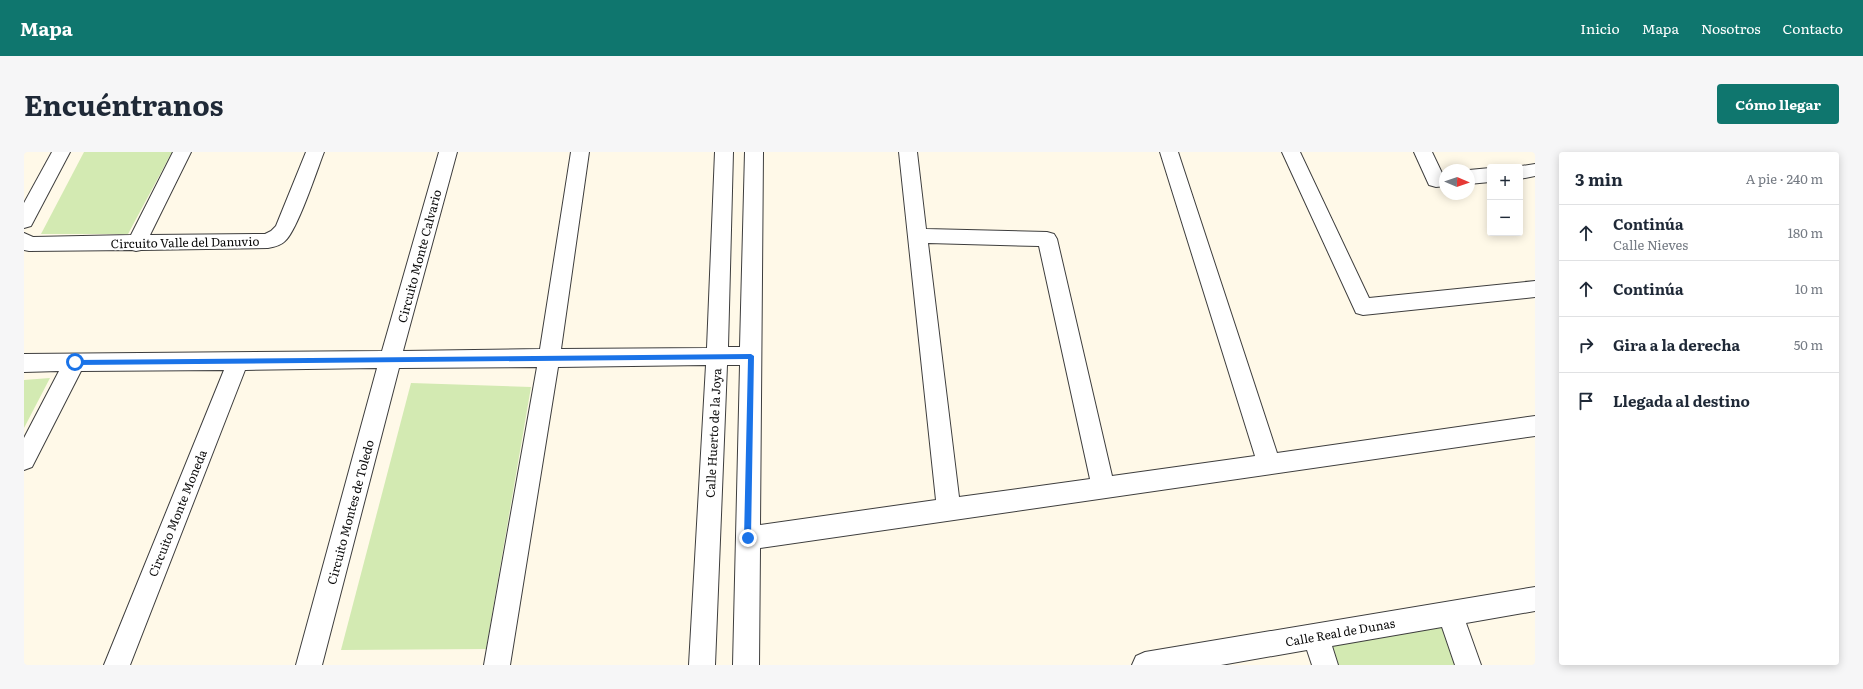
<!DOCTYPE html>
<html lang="es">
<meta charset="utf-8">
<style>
:root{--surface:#fff;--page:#f6f6f7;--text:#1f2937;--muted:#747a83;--line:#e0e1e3;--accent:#0f766e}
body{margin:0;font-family:Literata,serif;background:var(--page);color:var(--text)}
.controls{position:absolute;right:12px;top:12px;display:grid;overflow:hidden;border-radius:4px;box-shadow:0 2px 10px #0003}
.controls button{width:36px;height:36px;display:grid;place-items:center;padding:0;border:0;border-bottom:1px solid var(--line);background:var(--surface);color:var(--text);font:20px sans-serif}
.compass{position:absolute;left:1415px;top:12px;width:36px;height:36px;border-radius:50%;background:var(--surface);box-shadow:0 2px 10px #0003;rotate:92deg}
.stop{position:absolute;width:12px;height:12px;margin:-9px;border:3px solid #1a73e8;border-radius:50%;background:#fff}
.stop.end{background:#1a73e8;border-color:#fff;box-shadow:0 1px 4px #0008}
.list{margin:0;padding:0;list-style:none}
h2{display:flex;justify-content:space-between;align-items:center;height:52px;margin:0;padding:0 16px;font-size:17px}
h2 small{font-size:13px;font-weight:400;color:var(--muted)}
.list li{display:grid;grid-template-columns:26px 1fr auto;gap:12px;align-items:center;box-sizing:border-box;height:56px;padding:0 16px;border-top:1px solid var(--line)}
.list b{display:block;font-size:15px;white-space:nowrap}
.list p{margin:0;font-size:13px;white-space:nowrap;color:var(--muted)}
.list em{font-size:13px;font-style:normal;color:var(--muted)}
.icon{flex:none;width:22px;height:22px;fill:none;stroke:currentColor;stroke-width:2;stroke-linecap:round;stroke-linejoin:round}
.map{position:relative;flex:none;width:1511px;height:513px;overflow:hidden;border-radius:4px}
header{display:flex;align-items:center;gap:24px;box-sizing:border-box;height:56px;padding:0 20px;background:var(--accent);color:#fff}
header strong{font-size:19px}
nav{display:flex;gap:22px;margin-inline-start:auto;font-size:14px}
.intro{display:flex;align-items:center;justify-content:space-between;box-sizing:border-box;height:96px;padding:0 24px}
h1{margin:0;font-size:28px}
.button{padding:10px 18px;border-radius:4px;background:var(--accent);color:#fff;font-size:14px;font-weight:700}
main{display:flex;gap:24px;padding:0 24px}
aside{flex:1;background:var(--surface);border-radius:4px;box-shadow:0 2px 10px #0003}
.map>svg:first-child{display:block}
.green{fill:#d3eab2}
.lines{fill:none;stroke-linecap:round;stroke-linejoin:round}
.minor-casing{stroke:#3e3e3e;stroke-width:2}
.minor{fill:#fff;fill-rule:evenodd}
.route{fill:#1a73e8}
.labels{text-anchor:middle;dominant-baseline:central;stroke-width:4;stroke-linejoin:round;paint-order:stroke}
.street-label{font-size:12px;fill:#0b0b0b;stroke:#fff}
</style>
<header>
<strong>Mapa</strong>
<nav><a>Inicio</a><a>Mapa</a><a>Nosotros</a><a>Contacto</a></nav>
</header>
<div class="intro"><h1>Encuéntranos</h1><a class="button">Cómo llegar</a></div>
<main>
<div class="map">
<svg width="1511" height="513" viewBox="0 0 1511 513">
<rect width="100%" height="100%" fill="#fff9e8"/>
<g class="green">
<polygon points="60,0 148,0 104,82 17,82"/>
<polygon points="26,226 0,276 0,228"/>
<polygon points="387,231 507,235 462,497 317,498"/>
<polygon points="1425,464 1442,513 1304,513 1296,487"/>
</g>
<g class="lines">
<defs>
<g id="minor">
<polygon points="28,0 46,0 7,74 0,76 0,51"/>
<path d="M149 0H167L126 83 241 82 247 79 252 74 282 0H300C293 18 273 79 261 89 257 93 250 95 244 96L117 98 112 99 108 98 5 99 0 98V81L9 85 107 83Z"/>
<path d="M415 0H433L379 199 516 197 547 0H565L537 197 683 196 691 0H709L704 195H716L721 0H739L736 373 912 348 875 0H893L902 77 1023 80 1030 82 1033 87 1088 324 1231 304 1136 0H1154L1253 301 1511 264V284L736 396 735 513H709L716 213H703L691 513H665L682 213 534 215 486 513H460L513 215 375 216 298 513H272L353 216 221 218 106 513H80L200 218 57 219 8 315 0 318V286L35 219 0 220V202L358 199ZM904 91 1015 94 1066 327 935 345Z"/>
<polygon points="1258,0 1276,0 1345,146 1511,129 1511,145 1339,163 1332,161"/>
<polygon points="1390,0 1408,0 1418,21 1421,20 1421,34 1412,35 1405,33"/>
<polygon points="1511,12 1511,24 1496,27 1496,15 1491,15"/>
<polygon points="1466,16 1466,30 1445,32 1445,18"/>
<polygon points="1511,435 1511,459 1442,471 1457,513 1431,513 1418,475 1308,494 1314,513 1288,513 1283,498 1197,513 1108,513 1112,504 1121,500"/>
</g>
</defs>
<use href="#minor" class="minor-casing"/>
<use href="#minor" class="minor"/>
</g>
<polygon class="route" points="727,202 730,204 727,386 724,389 720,386 724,207 51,213 48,210 51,208"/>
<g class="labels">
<g class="street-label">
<text transform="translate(161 90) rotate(-1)">Circuito Valle del Danuvio</text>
<text transform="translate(395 104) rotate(-75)">Circuito Monte Calvario</text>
<text transform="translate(689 281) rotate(-87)">Calle Huerto de la Joya</text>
<text transform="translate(326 360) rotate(-75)">Circuito Montes de Toledo</text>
<text transform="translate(153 361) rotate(-68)">Circuito Monte Moneda</text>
<text transform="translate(1316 480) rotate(-10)">Calle Real de Dunas</text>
</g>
</g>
</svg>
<div class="controls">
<button>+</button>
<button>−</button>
</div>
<svg class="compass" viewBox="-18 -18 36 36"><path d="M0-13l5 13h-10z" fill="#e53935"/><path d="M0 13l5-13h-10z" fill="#747a83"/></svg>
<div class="stop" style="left:51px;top:210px"></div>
<div class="stop end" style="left:724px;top:386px"></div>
</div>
<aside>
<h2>3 min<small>A pie · 240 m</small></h2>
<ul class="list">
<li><svg class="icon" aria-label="ahead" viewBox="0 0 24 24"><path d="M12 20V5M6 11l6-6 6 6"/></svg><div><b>Continúa</b><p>Calle Nieves</p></div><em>180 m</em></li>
<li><svg class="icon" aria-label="ahead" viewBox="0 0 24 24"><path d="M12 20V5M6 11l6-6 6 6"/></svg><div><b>Continúa</b></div><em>10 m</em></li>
<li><svg class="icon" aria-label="right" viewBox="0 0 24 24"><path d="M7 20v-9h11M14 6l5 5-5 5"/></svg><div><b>Gira a la derecha</b></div><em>50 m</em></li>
<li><svg class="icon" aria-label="arrive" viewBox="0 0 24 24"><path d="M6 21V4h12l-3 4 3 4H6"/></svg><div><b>Llegada al destino</b></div></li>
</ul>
</aside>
</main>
